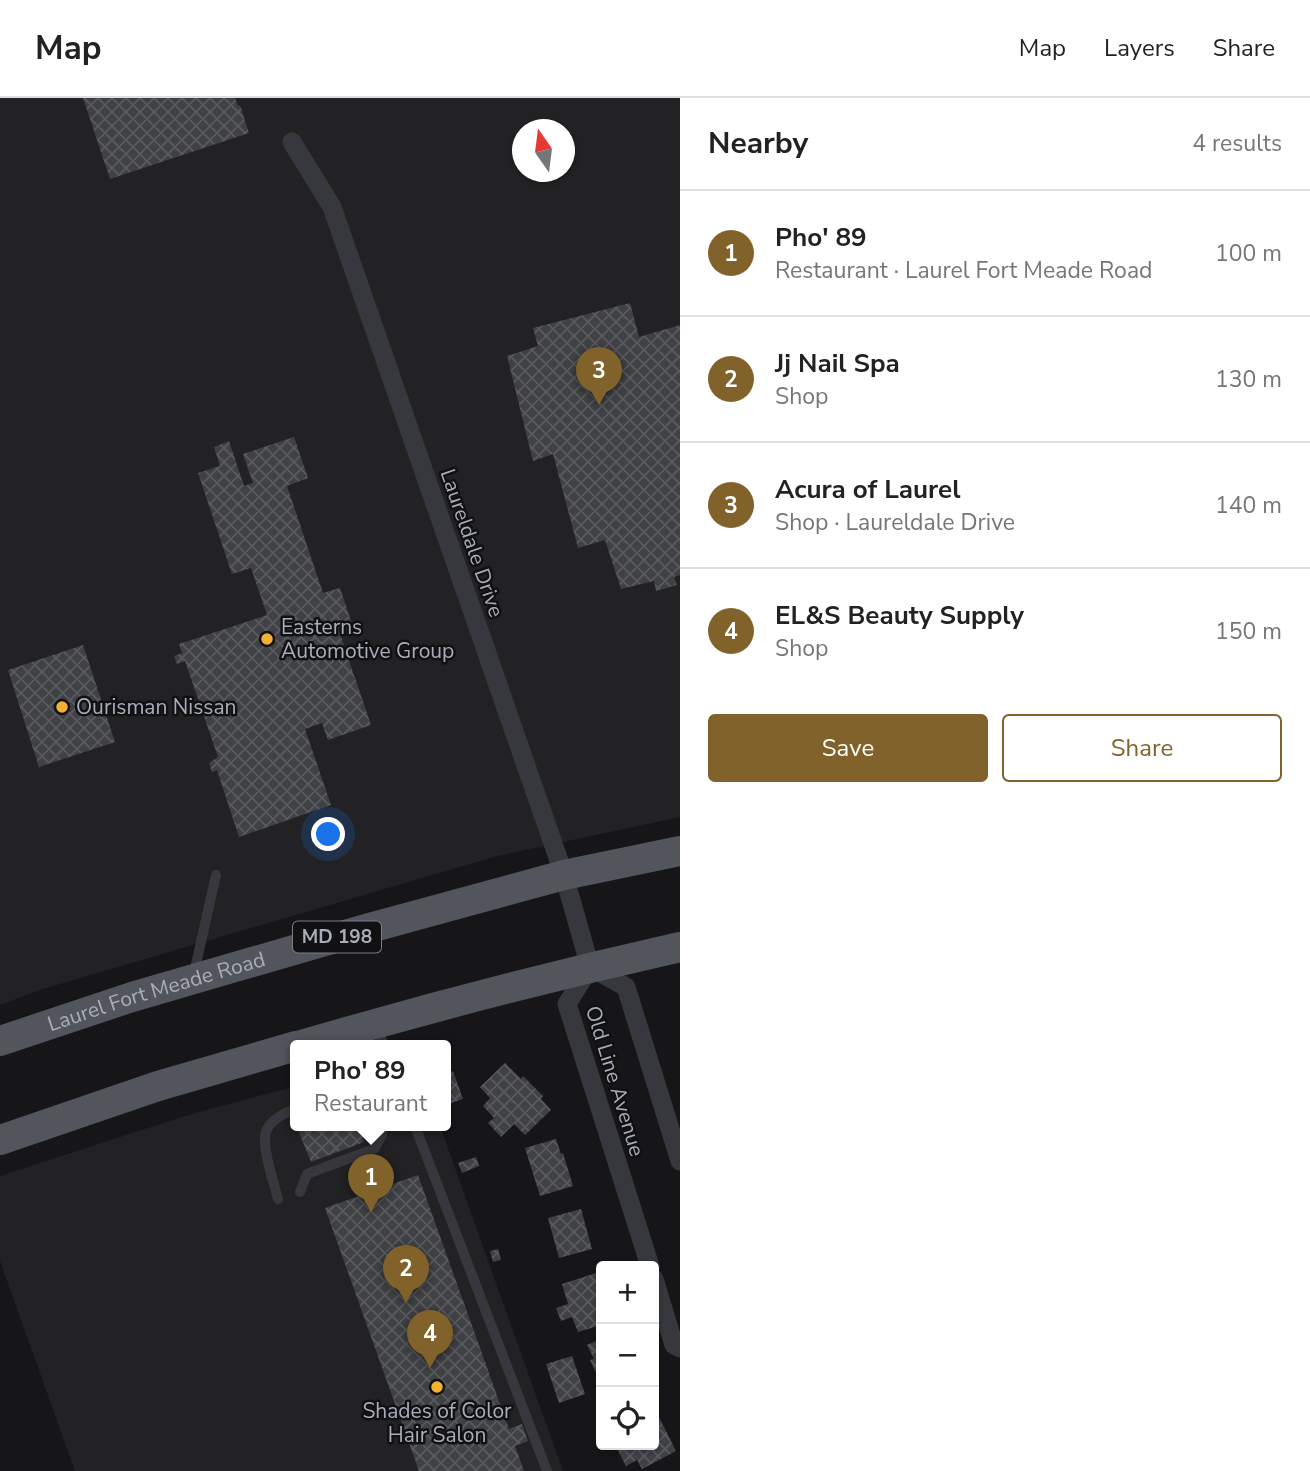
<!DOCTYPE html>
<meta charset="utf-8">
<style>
:root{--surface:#fff;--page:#f2f2f2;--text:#222;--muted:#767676;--line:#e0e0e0;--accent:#80622a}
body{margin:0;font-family:"Nunito Sans",sans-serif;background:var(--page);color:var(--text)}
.controls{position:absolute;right:21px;bottom:21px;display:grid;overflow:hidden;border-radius:7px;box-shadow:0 2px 5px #0004}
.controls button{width:63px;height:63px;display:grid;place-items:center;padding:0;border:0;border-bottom:2px solid var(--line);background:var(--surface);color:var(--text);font:35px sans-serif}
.compass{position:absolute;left:512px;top:21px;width:63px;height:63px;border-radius:50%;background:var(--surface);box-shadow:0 2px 5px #0004;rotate:346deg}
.you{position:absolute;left:329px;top:737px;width:24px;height:24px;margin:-18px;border:5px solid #fff;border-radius:50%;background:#1a73e8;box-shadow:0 0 0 10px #1a73e833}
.badge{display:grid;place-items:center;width:46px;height:46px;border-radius:50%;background:var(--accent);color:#fff;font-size:23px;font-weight:700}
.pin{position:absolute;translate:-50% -58px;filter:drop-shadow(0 2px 4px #0008)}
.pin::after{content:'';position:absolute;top:37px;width:24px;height:21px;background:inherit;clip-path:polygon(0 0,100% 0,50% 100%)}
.popup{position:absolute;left:290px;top:942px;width:161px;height:91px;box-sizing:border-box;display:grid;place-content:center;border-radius:7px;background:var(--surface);filter:drop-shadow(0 2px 5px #0005);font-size:23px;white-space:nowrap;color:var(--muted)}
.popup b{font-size:26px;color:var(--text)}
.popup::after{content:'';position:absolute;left:50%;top:100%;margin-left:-14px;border:14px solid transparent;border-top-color:var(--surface)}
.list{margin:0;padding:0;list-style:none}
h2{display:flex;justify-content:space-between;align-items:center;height:91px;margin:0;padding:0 28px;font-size:30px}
h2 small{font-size:23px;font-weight:400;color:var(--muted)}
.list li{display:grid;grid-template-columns:46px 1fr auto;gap:21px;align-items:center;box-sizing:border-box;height:126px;padding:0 28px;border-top:2px solid var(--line)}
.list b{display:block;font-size:26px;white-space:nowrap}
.list p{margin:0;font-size:23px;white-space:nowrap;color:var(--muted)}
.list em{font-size:23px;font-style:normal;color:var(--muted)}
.actions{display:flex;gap:14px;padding:21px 28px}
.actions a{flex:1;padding:16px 0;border:2px solid var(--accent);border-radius:7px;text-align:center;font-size:24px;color:var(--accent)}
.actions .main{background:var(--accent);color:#fff}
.icon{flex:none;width:38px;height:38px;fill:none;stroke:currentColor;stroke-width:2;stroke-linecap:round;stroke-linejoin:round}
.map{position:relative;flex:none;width:680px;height:1373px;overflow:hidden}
header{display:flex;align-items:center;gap:42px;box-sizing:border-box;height:98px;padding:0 35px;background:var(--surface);border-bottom:2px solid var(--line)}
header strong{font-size:33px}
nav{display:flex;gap:38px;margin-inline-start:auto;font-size:24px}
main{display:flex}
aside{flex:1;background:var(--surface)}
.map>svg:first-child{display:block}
.built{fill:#222225;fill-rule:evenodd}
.building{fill:url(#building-cross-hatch)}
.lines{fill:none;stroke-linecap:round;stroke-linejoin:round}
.lane{stroke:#37383d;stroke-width:10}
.street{stroke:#37383d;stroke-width:19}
.primary{stroke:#53555c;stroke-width:30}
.poi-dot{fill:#f2b134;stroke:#111113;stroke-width:2.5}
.labels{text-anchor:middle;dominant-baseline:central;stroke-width:5;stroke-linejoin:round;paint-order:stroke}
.shield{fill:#111113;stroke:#7b7e86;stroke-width:2}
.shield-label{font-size:19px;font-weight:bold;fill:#a8adb8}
.street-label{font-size:21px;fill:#a8adb8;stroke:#111113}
.poi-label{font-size:21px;fill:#a8adb8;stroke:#111113;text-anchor:start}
</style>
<header>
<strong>Map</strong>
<nav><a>Map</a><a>Layers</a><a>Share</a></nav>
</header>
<main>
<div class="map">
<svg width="680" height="1373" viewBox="0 0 680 1373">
<defs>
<pattern id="building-cross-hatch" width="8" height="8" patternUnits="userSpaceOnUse" patternTransform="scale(1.75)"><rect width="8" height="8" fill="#404145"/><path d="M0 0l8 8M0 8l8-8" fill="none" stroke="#595a5e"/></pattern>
</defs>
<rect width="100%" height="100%" fill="#161618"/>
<g class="built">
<path d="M0 0H680V719L497 758 43 891 0 907ZM522 32H564V74H522Z"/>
<polygon points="296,988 296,1028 440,1028 563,1373 75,1373 0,1163 0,1078 188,1017"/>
</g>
<g class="building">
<polygon points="83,0 235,0 238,8 240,7 249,35 110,81"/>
<polygon points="630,205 639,239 680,227 680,477 674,479 677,487 656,493 654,483 621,491 605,442 578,450 553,356 533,363 507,258 538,248 533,230"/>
<polygon points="294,339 308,380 287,388 323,495 340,490 354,532 340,536 371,627 328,642 322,625 305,631 331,707 239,739 217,672 212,674 209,665 218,659 185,563 177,566 174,558 182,555 179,546 267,517 251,470 232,476 198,375 220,368 214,349 229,343 244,388 253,385 243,356"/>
<polygon points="83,547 115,644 39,669 8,572"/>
<polygon points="505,965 521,981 523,978 543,998 541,1001 551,1012 525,1037 514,1026 501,1039 488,1025 494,1020 483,1008 490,1000 480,989"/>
<polygon points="453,973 463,1001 446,1007 446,975"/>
<polygon points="308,1028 366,1028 368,1033 361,1035 364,1044 311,1064 298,1032"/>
<polygon points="556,1041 561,1056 563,1055 573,1088 540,1098 525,1050"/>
<polygon points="476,1059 479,1068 462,1075 458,1065"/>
<polygon points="418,1077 509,1331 522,1326 528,1343 515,1348 524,1373 419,1373 325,1110"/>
<polygon points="581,1111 592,1151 559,1160 548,1120"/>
<polygon points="498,1151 501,1162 493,1164 490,1153"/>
<polygon points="599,1174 601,1182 601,1227 578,1234 572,1219 561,1223 556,1210 568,1206 562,1186"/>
<polygon points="601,1241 601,1286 590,1262 594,1261 587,1247"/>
<polygon points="572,1258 585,1296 559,1305 546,1266"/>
<polygon points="654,1309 676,1353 642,1371 637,1362 626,1368 615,1347 654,1347"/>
</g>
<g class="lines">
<g class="lane">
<polyline points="194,875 216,777"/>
<polyline points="377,929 384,948"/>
<polyline points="415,1028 547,1373"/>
<polyline points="300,1094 307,1076 374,1051 382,1037 381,1028"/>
<path d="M278 1101C274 1086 261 1047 266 1034 270 1022 284 1015 296 1011"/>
</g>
<g class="street">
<polyline points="292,44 332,109 564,777 590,869"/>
<polyline points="590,869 567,906 650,1168"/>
<polyline points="590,869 626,889 680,1063"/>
<polyline points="654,1181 674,1247 680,1250"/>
</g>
<g class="primary">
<path id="s1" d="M0 943 132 899 366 831 564 777 680 753"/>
<path d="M298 948C424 911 551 878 680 849"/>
<polyline points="0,1042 158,988 296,948"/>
</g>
</g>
<g class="poi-dot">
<circle cx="267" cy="541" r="7"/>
<circle cx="62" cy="609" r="7"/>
<circle cx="437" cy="1289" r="7"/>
</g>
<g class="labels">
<rect class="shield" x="293" y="823.5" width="88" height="31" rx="5"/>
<g class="shield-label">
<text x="337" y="839">MD 198</text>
</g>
<g class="street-label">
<text transform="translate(472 445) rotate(71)">Laureldale Drive</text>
<text stroke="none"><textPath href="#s1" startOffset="164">Laurel Fort Meade Road</textPath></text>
<text transform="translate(615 983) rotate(73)">Old Line Avenue</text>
</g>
<g class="poi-label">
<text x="281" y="529">Easterns<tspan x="281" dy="24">Automotive Group</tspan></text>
<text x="76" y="609">Ourisman Nissan</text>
<text x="437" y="1313" text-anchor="middle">Shades of Color<tspan x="437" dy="24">Hair Salon</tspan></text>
</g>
</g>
</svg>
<div class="controls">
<button>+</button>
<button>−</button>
<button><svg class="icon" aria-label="locate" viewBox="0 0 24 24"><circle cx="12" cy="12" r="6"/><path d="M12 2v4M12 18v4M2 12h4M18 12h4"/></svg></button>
</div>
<svg class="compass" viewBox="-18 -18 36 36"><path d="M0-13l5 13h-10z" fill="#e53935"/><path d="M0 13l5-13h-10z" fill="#767676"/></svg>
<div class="you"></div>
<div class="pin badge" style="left:371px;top:1114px">1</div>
<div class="popup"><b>Pho' 89</b>Restaurant</div>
<div class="pin badge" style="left:406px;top:1205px">2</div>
<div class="pin badge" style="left:599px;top:307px">3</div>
<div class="pin badge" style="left:430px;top:1270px">4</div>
</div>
<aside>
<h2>Nearby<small>4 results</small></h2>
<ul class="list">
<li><span class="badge">1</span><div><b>Pho' 89</b><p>Restaurant · Laurel Fort Meade Road</p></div><em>100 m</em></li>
<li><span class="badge">2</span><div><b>Jj Nail Spa</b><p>Shop</p></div><em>130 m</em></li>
<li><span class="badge">3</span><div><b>Acura of Laurel</b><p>Shop · Laureldale Drive</p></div><em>140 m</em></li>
<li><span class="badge">4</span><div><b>EL&amp;S Beauty Supply</b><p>Shop</p></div><em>150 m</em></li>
</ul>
<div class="actions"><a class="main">Save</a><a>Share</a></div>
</aside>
</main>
